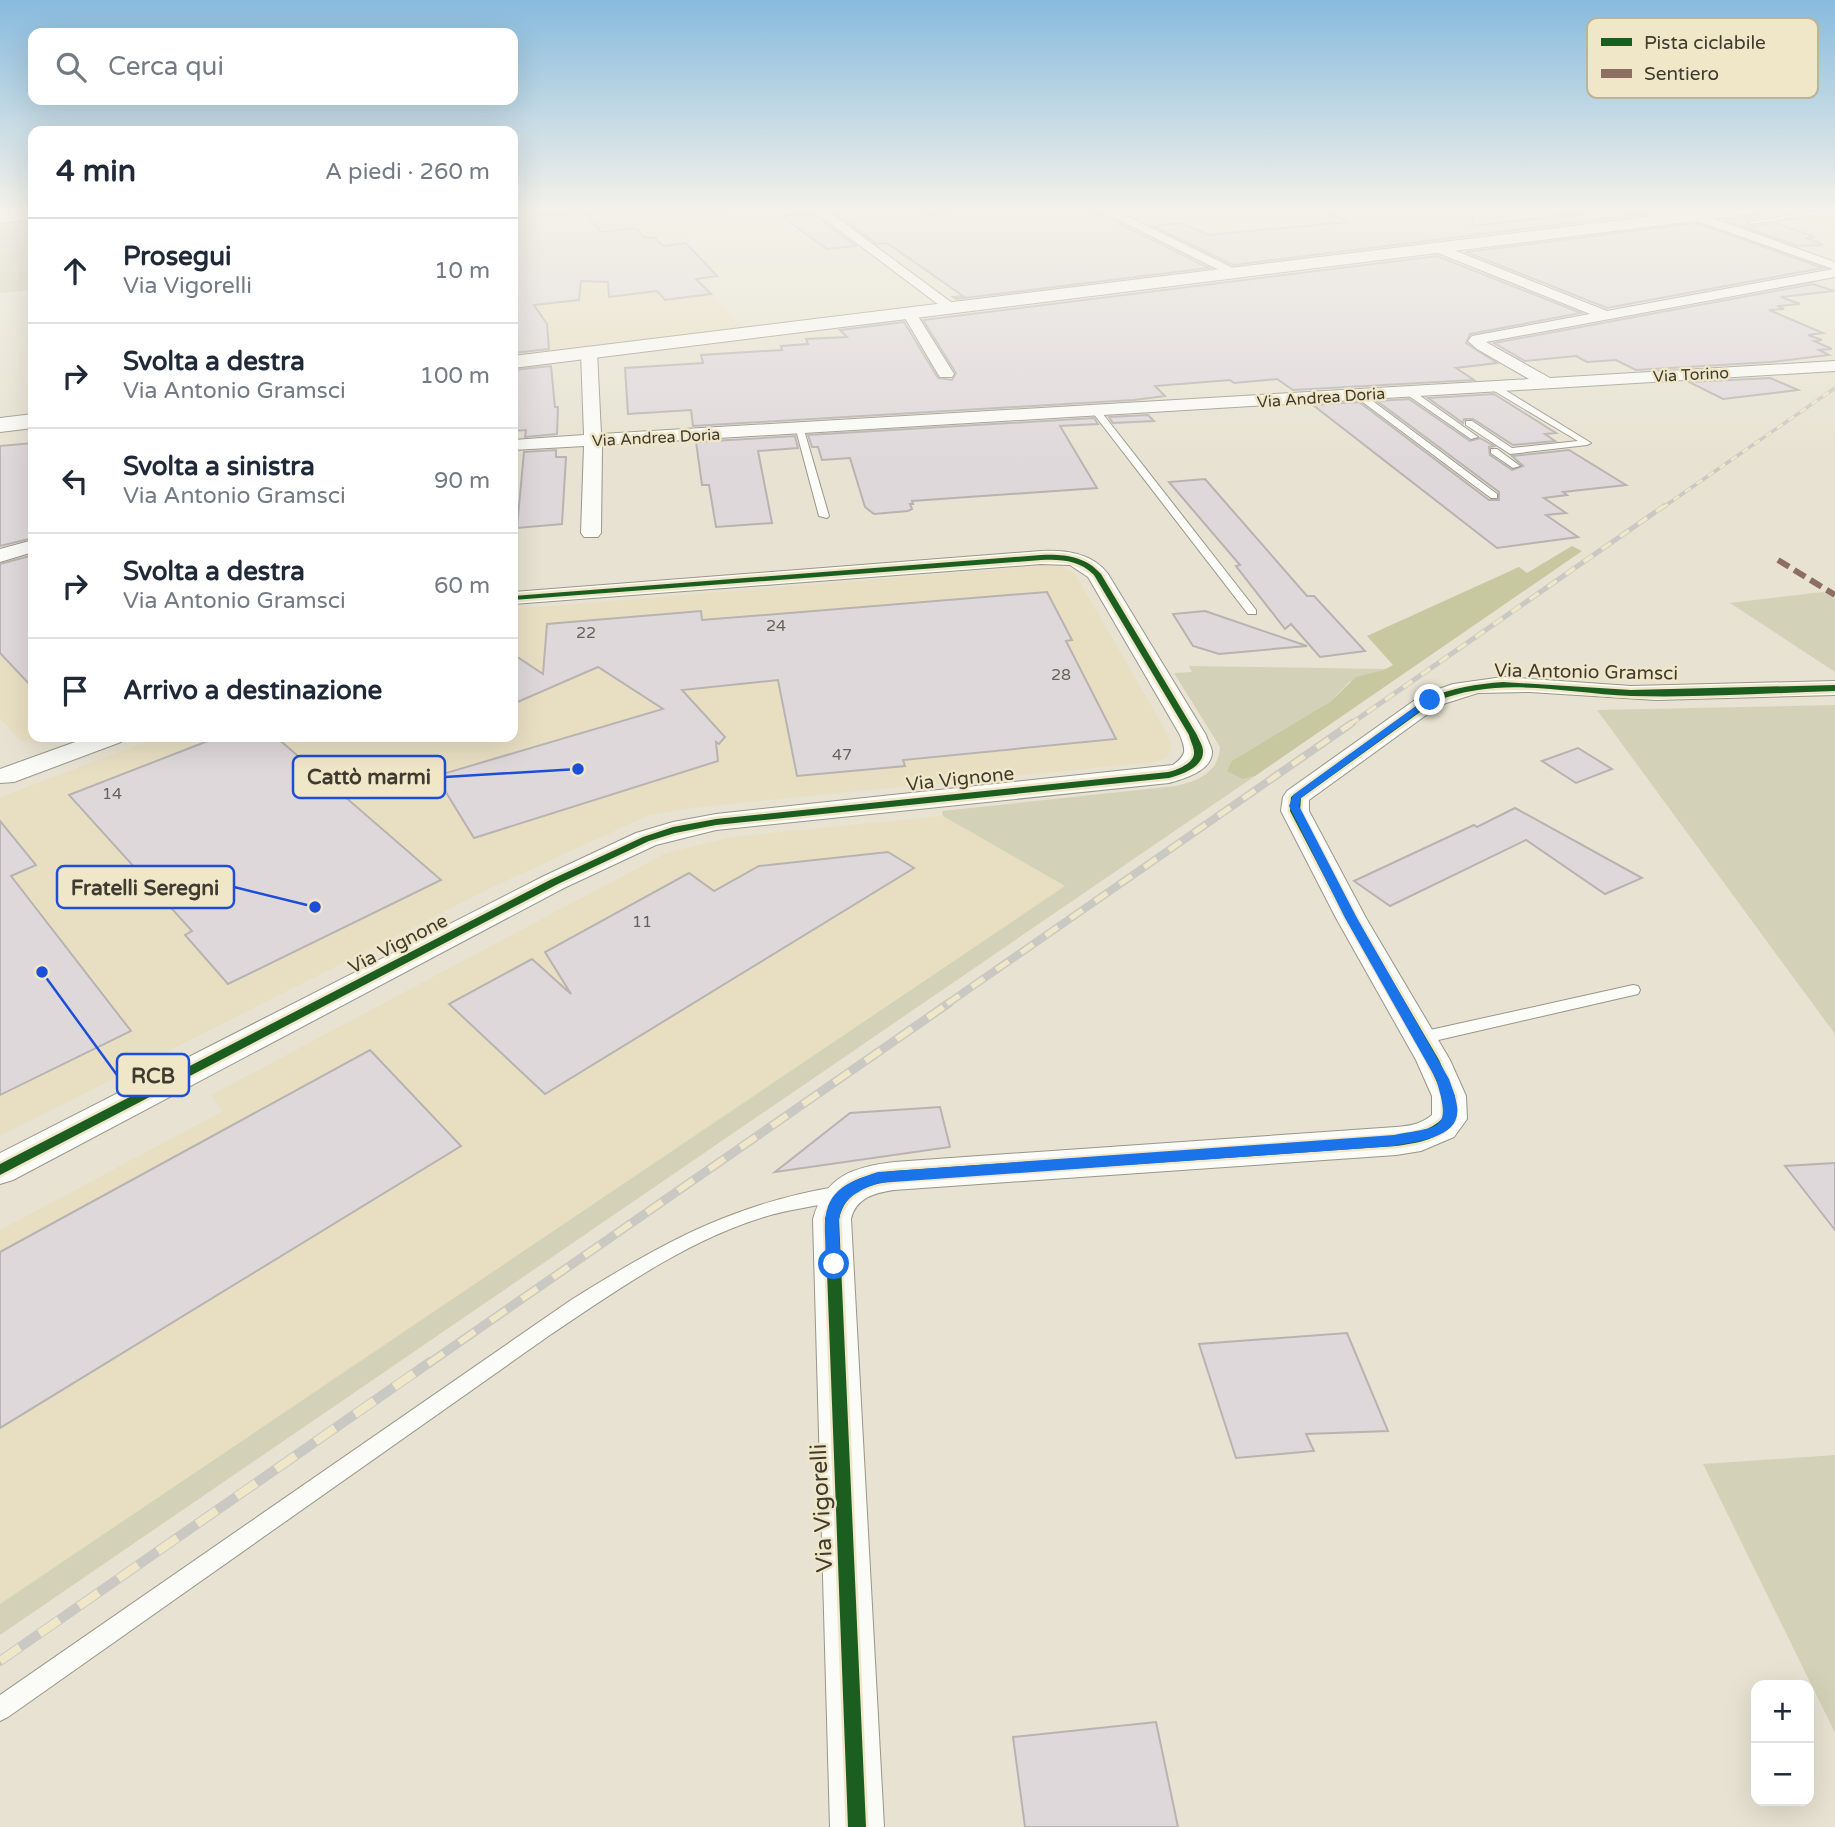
<!DOCTYPE html>
<html lang="it">
<meta charset="utf-8">
<style>
:root{--surface:#fff;--page:#f2f2f3;--text:#1f2937;--muted:#747a83;--line:#e0e1e3}
body{margin:0;font-family:"Varela Round",sans-serif;background:var(--page);color:var(--text)}
.controls{position:absolute;right:21px;bottom:21px;display:grid;overflow:hidden;border-radius:14px;box-shadow:0 7px 28px #0002}
.controls button{width:63px;height:63px;display:grid;place-items:center;padding:0;border:0;border-bottom:2px solid var(--line);background:var(--surface);color:var(--text);font:35px sans-serif}
.stop{position:absolute;width:21px;height:21px;margin:-16px;border:5px solid #1a73e8;border-radius:50%;background:#fff}
.stop.end{background:#1a73e8;border-color:#fff;box-shadow:0 2px 7px #0008}
.list{margin:0;padding:0;list-style:none}
h2{display:flex;justify-content:space-between;align-items:center;height:91px;margin:0;padding:0 28px;font-size:30px}
h2 small{font-size:23px;font-weight:400;color:var(--muted)}
.list li{display:grid;grid-template-columns:46px 1fr auto;gap:21px;align-items:center;box-sizing:border-box;height:105px;padding:0 28px;border-top:2px solid var(--line)}
.list b{display:block;font-size:26px;white-space:nowrap}
.list p{margin:0;font-size:23px;white-space:nowrap;color:var(--muted)}
.list em{font-size:23px;font-style:normal;color:var(--muted)}
.icon{flex:none;width:38px;height:38px;fill:none;stroke:currentColor;stroke-width:2;stroke-linecap:round;stroke-linejoin:round}
.map{position:relative;flex:none;width:1835px;height:1827px;overflow:hidden}
.search{position:absolute;background:var(--surface);box-shadow:0 7px 28px #0002;left:28px;top:28px;width:490px;height:77px;display:flex;align-items:center;gap:18px;box-sizing:border-box;padding:0 24px;border-radius:14px;color:var(--muted);font-size:26px}
.panel{position:absolute;background:var(--surface);box-shadow:0 7px 28px #0002;left:28px;top:126px;width:490px;height:616px;border-radius:14px}
.map>svg:first-child{display:block}
.built{fill:#e8dfc3}
.green{fill:#d3d2b8}
.forest{fill:#c7c7a0}
.building{fill:#dfd8db;stroke:#b8b3b1;stroke-width:2}
.lines{fill:none;stroke-linecap:round;stroke-linejoin:round}
.lane-casing{stroke:#999689;stroke-width:2}
.street-casing{stroke:#999689;stroke-width:2}
.secondary-casing{stroke:#999689;stroke-width:2}
.lane{fill:#fbfbf8;fill-rule:evenodd}
.street{fill:#fbfbf8;fill-rule:evenodd}
.secondary{fill:#fbfbf8;fill-rule:evenodd}
.rail-far4-casing{stroke:#c9c8c3;stroke-width:3.5}
.rail-far3-casing{stroke:#c9c8c3;stroke-width:5}
.rail-far2-casing{stroke:#c9c8c3;stroke-width:8}
.rail-far1-casing{stroke:#c9c8c3;stroke-width:9}
.rail-casing{stroke:#c9c8c3;stroke-width:10}
.rail-far4{stroke:#f0e6c8;stroke-width:2.5;stroke-dasharray:7;stroke-linecap:butt}
.rail-far3{stroke:#f0e6c8;stroke-width:3.5;stroke-dasharray:11;stroke-linecap:butt}
.rail-far2{stroke:#f0e6c8;stroke-width:5;stroke-dasharray:15;stroke-linecap:butt}
.rail-far1{stroke:#f0e6c8;stroke-width:6;stroke-dasharray:19;stroke-linecap:butt}
.rail{stroke:#f0e6c8;stroke-width:8;stroke-dasharray:24;stroke-linecap:butt}
.quiet{stroke:#8d6e63;stroke-width:6;stroke-dasharray:13 6;stroke-linecap:butt}
.cycleway-casing{stroke:#f0e6c8;stroke-width:5}
.cycleway{fill:#1b5e20;fill-rule:evenodd}
.route{fill:#1a73e8}
.labels{text-anchor:middle;dominant-baseline:central;stroke-width:5;stroke-linejoin:round;paint-order:stroke}
.far-street-label{font-size:16px;fill:#403b30;stroke:#f0e6c8}
.number-label{font-size:16px;fill:#68625b}
.street-label{font-size:19px;fill:#403b30;stroke:#f0e6c8}
.near-street-label{font-size:23px;fill:#403b30;stroke:#f0e6c8}
.key{fill:#f0e6c8;stroke:#bbb39a;stroke-width:2}
.key-label{font-size:19px;fill:#403b30}
.leader{fill:none;stroke:#1d4ed8;stroke-width:2.5}
.callout-dot{fill:#1d4ed8;stroke:#f0e6c8;stroke-width:2.5}
.callout{fill:#f0e6c8;stroke:#1d4ed8;stroke-width:2.5}
.callout-label{font-size:21px;text-anchor:middle;font-weight:bold;fill:#403b30}
</style>
<div class="map">
<svg width="1835" height="1827" viewBox="0 0 1835 1827">
<rect width="100%" height="100%" fill="#e7e2d1"/>
<g class="built">
<polygon points="1790,208 1835,208 1835,237 1774,240 1713,218"/>
<polygon points="712,218 725,229 655,238 747,329 513,358 513,239"/>
<polygon points="33,557 33,737 66,737 38,744 20,740 0,718 0,567"/>
<polygon points="1041,566 1061,566 1075,574 1166,731 1172,749 1166,758 1154,762 689,808 649,815 495,886 0,1136 0,797 159,737 513,737 513,609"/>
<polygon points="943,816 1065,886 0,1604 0,1230 223,1111 211,1095 666,853 732,837"/>
</g>
<g class="green">
<polygon points="513,208 802,208 513,239"/>
<polygon points="33,218 33,290 0,293 0,221"/>
<polygon points="1823,592 1835,599 1835,672 1730,603"/>
<path d="M1189 666 1388 669 1349 682 1330 702 1310 715 1249 778 1255 776 0 1635V1604L1065 886 943 816 942 811 1176 786C1198 781 1219 772 1220 747L1174 673 1192 672Z"/>
<polygon points="1835,705 1835,1034 1597,710"/>
<polygon points="1835,1455 1835,1733 1703,1464"/>
</g>
<polygon class="forest" points="1572,546 1582,551 1255,776 1243,779 1227,771 1232,761 1330,702 1356,677 1384,670 1393,665 1367,636 1519,567 1527,573"/>
<g class="building">
<polygon points="513,208 538,208 543,216 584,212 601,232 635,228 645,238 654,237 663,246 686,243 717,276 696,279 711,294 665,300 657,291 609,297 608,282 581,281 579,300 534,305 547,324 549,349 513,353"/>
<polygon points="854,208 921,208 929,213 972,208 1088,208 1209,268 956,299 953,297 963,296 887,243 877,244 832,211"/>
<polygon points="1317,208 1472,208 1473,226 1582,213 1582,208 1634,208 1645,214 1233,265 1153,226 1181,223 1209,235 1348,222"/>
<polygon points="812,213 856,246 827,249 781,216"/>
<polygon points="1756,216 1760,217 1748,219 1747,224 1751,227 1776,223 1815,237 1807,238 1823,245 1798,246 1725,220"/>
<polygon points="1696,223 1823,268 1607,308 1466,252"/>
<polygon points="1437,256 1581,313 1470,334 1466,343 1497,363 1456,368 1474,380 1293,390 1277,379 1234,383 1230,380 1155,386 1165,396 1134,400 693,426 691,410 628,414 625,368 703,363 701,355 782,350 781,346 808,344 806,339 847,337 840,330 904,322 938,378 952,380 956,373 923,320"/>
<polygon points="1813,284 1834,291 1781,297 1800,304 1777,306 1784,309 1769,310 1823,333 1808,335 1822,340 1814,341 1832,349 1819,350 1829,355 1771,362 1636,370 1616,360 1587,362 1576,356 1525,361 1494,343"/>
<polygon points="551,366 555,407 558,407 557,434 525,437 526,430 514,431 517,400 513,401 513,370"/>
<polygon points="1770,378 1798,390 1723,399 1689,382"/>
<polygon points="1494,394 1556,433 1545,434 1555,441 1513,445 1473,419 1464,419 1463,423 1428,398"/>
<polygon points="1409,399 1470,441 1480,438 1494,446 1489,447 1490,455 1512,470 1523,466 1512,456 1569,450 1626,485 1563,492 1567,495 1544,498 1566,513 1546,515 1578,537 1497,548 1313,405 1359,402 1489,500 1499,500 1499,492 1377,401"/>
<polygon points="1148,415 1154,421 1113,423 1109,417"/>
<polygon points="1094,418 1098,424 1060,426 1097,488 912,501 913,504 910,504 912,509 908,511 874,514 865,507 850,458 822,460 818,447 812,447 808,435"/>
<polygon points="795,436 798,448 758,451 772,523 716,527 709,485 702,485 696,442"/>
<polygon points="33,443 33,538 0,546 0,446"/>
<polygon points="556,450 556,457 566,457 562,524 517,528 524,452"/>
<polygon points="1205,479 1307,596 1314,596 1365,651 1320,657 1291,624 1285,629 1236,566 1240,565 1169,482"/>
<polygon points="33,555 33,688 0,653 0,564"/>
<polygon points="1047,592 1072,640 1066,641 1116,739 903,760 905,766 797,776 778,680 682,690 725,737 719,744 716,742 718,761 474,838 436,776 663,709 598,667 513,704 513,654 543,674 547,624 701,611 702,620"/>
<polygon points="1205,611 1307,646 1219,654 1193,646 1173,614"/>
<polygon points="218,737 276,737 441,880 228,984 185,935 192,931 69,795"/>
<polygon points="1578,748 1612,769 1576,783 1542,761"/>
<polygon points="1515,808 1642,878 1605,894 1526,840 1390,906 1354,881 1474,825 1477,827"/>
<polygon points="0,821 36,865 11,876 131,1031 0,1095"/>
<polygon points="888,852 914,868 545,1094 449,1004 532,959 571,994 545,952 689,873 714,891 759,866"/>
<polygon points="370,1050 461,1146 0,1428 0,1252"/>
<polygon points="940,1107 950,1147 775,1172 850,1113"/>
<polygon points="1835,1163 1835,1230 1785,1166"/>
<polygon points="1347,1333 1388,1431 1306,1434 1314,1451 1236,1458 1199,1344"/>
<polygon points="1156,1722 1178,1827 1025,1827 1013,1737"/>
</g>
<g class="lines">
<defs>
<g id="lane">
<polygon points="1818,211 1820,214 1751,224 1748,222"/>
<polygon points="1491,385 1497,385 1591,443 1587,445 1510,454 1466,425 1466,421 1472,421 1512,448 1578,441 1491,389"/>
<polygon points="1406,390 1412,390 1478,437 1471,439 1406,394"/>
<polygon points="1356,393 1362,393 1497,494 1497,498 1491,498 1356,397"/>
<polygon points="1093,409 1099,409 1256,610 1256,614 1248,614 1093,413"/>
<polygon points="800,428 804,430 829,516 827,518 819,516 796,430"/>
<polygon points="1491,449 1497,449 1520,466 1513,468 1491,453"/>
<polygon points="1633,985 1638,986 1640,990 1638,994 1421,1044 1416,1042 1413,1038 1416,1034 1421,1032"/>
<path d="M841 1186 847 1188 850 1193 847 1198C820 1207 791 1208 764 1217 686 1241 617 1290 550 1335L8 1717 0 1721V1695L571 1300C662 1243 734 1203 841 1186Z"/>
</g>
<g id="street">
<polygon points="810,208 824,208 959,308 957,311 947,311"/>
<polygon points="1095,208 1111,208 1243,273 1236,277 1231,276"/>
<polygon points="1636,208 1654,208 1679,219 1669,222"/>
<polygon points="33,212 33,219 0,223 0,215"/>
<polygon points="1695,212 1835,262 1835,277 1486,342 1550,378 1835,361 1835,371 602,445 601,533 598,537 584,537 581,533 584,446 513,450 513,440 584,435 581,352 589,347 597,352 601,434 1529,379 1477,349 1468,341 1472,336 1590,314 1433,251 1433,245 1441,245 1607,311 1833,269 1691,219 1689,216"/>
<polygon points="909,309 916,313 954,374 952,377 940,377 938,374 902,313"/>
<polygon points="33,540 33,552 0,562 0,549"/>
<path d="M1041 551C1066 550 1092 553 1108 574L1206 735C1207 739 1211 746 1212 751 1213 771 1183 779 1169 783L716 830 656 845 564 888 13 1180 0 1184V1153L544 876 636 833 673 822 716 814 1173 765C1187 754 1186 751 1180 735L1088 577 1070 565 1041 564 513 604V592Z"/>
<path d="M1503 677 1631 686 1835 681V695L1656 700 1530 692 1478 693 1440 705 1309 800V811L1366 918 1450 1060 1466 1096 1467 1119 1454 1137 1421 1151 1396 1155 894 1190C874 1193 856 1198 851 1219L884 1827H830L813 1219C825 1176 853 1167 894 1162L1396 1127C1410 1126 1421 1124 1432 1115V1096L1416 1060 1336 918 1281 811 1283 797 1287 791 1422 695 1453 684Z"/>
<polygon points="89,737 125,737 121,742 14,782 0,783 0,769"/>
</g>
<g id="secondary">
<polygon points="1719,208 1765,208 1758,213 513,368 513,356"/>
<polygon points="33,414 33,428 0,432 0,418"/>
</g>
</defs>
<use href="#lane" class="lane-casing"/>
<use href="#street" class="street-casing"/>
<use href="#secondary" class="secondary-casing"/>
<use href="#lane" class="lane"/>
<use href="#street" class="street"/>
<use href="#secondary" class="secondary"/>
<defs>
<polyline id="rail-far4" points="1662,508 1835,388"/>
<polyline id="rail-far3" points="1349,725 1664,506"/>
<polyline id="rail-far2" points="947,1004 1352,723"/>
<polyline id="rail-far1" points="428,1364 949,1003"/>
<polyline id="rail" points="0,1661 430,1362"/>
</defs>
<use href="#rail-far4" class="rail-far4-casing"/>
<use href="#rail-far3" class="rail-far3-casing"/>
<use href="#rail-far2" class="rail-far2-casing"/>
<use href="#rail-far1" class="rail-far1-casing"/>
<use href="#rail" class="rail-casing"/>
<use href="#rail-far4" class="rail-far4"/>
<use href="#rail-far3" class="rail-far3"/>
<use href="#rail-far2" class="rail-far2"/>
<use href="#rail-far1" class="rail-far1"/>
<use href="#rail" class="rail"/>
<polyline class="quiet" points="1778,560 1835,595"/>
<defs>
<g id="cycleway">
<path d="M1041 555C1064 554 1085 556 1101 574L1197 735C1199 740 1203 746 1203 751 1204 767 1181 775 1169 778L716 825 675 833 649 841 558 884 0 1175V1164L550 880 643 837 673 827 716 819 1168 772C1177 770 1195 763 1194 752 1194 747 1190 740 1189 735L1094 575C1079 560 1061 559 1041 560L513 600V596Z"/>
<path d="M1503 682 1631 690 1835 685V691C1767 693 1699 698 1631 696 1562 693 1501 675 1434 702L1301 798 1300 811 1356 918 1439 1060 1455 1096V1119C1442 1139 1419 1143 1396 1146L894 1181C867 1185 846 1190 839 1219L866 1827H848L825 1219C835 1183 860 1175 894 1171L1396 1136C1414 1134 1430 1131 1443 1118V1096L1427 1060 1346 918 1290 811 1291 797 1428 698C1453 688 1476 684 1503 682Z"/>
</g>
</defs>
<use href="#cycleway" class="cycleway-casing"/>
<use href="#cycleway" class="cycleway"/>
</g>
<linearGradient id="sky" x2="0" y2="1"><stop stop-color="#87bbde"/><stop offset="0.45" stop-color="#f4f2ea"/><stop offset="1" stop-color="#f4f2ea" stop-opacity="0"/></linearGradient>
<rect width="1835" height="464" fill="url(#sky)"/>
<path class="route" d="M1427 698 1435 700 1301 798 1299 806 1357 918 1449 1079C1452 1088 1456 1097 1457 1106 1462 1139 1416 1141 1394 1146L879 1183C829 1200 839 1219 841 1264L839 1268H829C824 1258 826 1246 825 1235 823 1193 841 1184 878 1172L1394 1135C1441 1126 1452 1131 1436 1079L1345 918 1289 806 1293 795Z"/>
<g class="labels">
<g class="far-street-label">
<text transform="translate(1691 375) rotate(-3)">Via Torino</text>
<text transform="translate(1321 398) rotate(-4)">Via Andrea Doria</text>
<text transform="translate(656 438) rotate(-3)">Via Andrea Doria</text>
</g>
<g class="number-label">
<text x="776" y="626">24</text>
<text x="586" y="633">22</text>
<text x="1061" y="675">28</text>
<text x="842" y="755">47</text>
<text x="112" y="794">14</text>
<text x="642" y="922">11</text>
</g>
<g class="street-label">
<text transform="translate(1586 672) rotate(1)">Via Antonio Gramsci</text>
<text transform="translate(960 779) rotate(-6)">Via Vignone</text>
<text transform="translate(398 944) rotate(-27)">Via Vignone</text>
</g>
<g class="near-street-label">
<text transform="translate(822 1508) rotate(-93)">Via Vigorelli</text>
</g>
</g>
<rect x="1587" y="18" width="231" height="80" rx="10" class="key"/>
<rect x="1601" y="38" width="31" height="8" fill="#1b5e20"/>
<rect x="1601" y="69" width="31" height="9" fill="#8d6e63"/>
<g class="key-label">
<text x="1644" y="49">Pista ciclabile</text>
<text x="1644" y="80">Sentiero</text>
</g>
<path class="leader" d="M578 769L445 777M315 907L234 887M42 972L117 1075"/>
<g class="callout-dot">
<circle cx="578" cy="769" r="7"/>
<circle cx="315" cy="907" r="7"/>
<circle cx="42" cy="972" r="7"/>
</g>
<g class="callout">
<rect x="293" y="756" width="152" height="42" rx="7"/>
<rect x="57" y="866" width="177" height="42" rx="7"/>
<rect x="117" y="1054" width="72" height="42" rx="7"/>
</g>
<g class="callout-label">
<text x="369" y="784">Cattò marmi</text>
<text x="145" y="895">Fratelli Seregni</text>
<text x="153" y="1083">RCB</text>
</g>
</svg>
<div class="controls">
<button>+</button>
<button>−</button>
</div>
<div class="stop" style="left:834px;top:1264px"></div>
<div class="stop end" style="left:1430px;top:700px"></div>
<div class="search"><svg class="icon" aria-label="search" viewBox="0 0 24 24"><circle cx="10" cy="10" r="6"/><path d="M15 15l6 6"/></svg>Cerca qui</div>
<section class="panel">
<h2>4 min<small>A piedi · 260 m</small></h2>
<ul class="list">
<li><svg class="icon" aria-label="ahead" viewBox="0 0 24 24"><path d="M12 20V5M6 11l6-6 6 6"/></svg><div><b>Prosegui</b><p>Via Vigorelli</p></div><em>10 m</em></li>
<li><svg class="icon" aria-label="right" viewBox="0 0 24 24"><path d="M7 20v-9h11M14 6l5 5-5 5"/></svg><div><b>Svolta a destra</b><p>Via Antonio Gramsci</p></div><em>100 m</em></li>
<li><svg class="icon" aria-label="left" viewBox="0 0 24 24"><path d="M17 20v-9H6M10 6l-5 5 5 5"/></svg><div><b>Svolta a sinistra</b><p>Via Antonio Gramsci</p></div><em>90 m</em></li>
<li><svg class="icon" aria-label="right" viewBox="0 0 24 24"><path d="M7 20v-9h11M14 6l5 5-5 5"/></svg><div><b>Svolta a destra</b><p>Via Antonio Gramsci</p></div><em>60 m</em></li>
<li><svg class="icon" aria-label="arrive" viewBox="0 0 24 24"><path d="M6 21V4h12l-3 4 3 4H6"/></svg><div><b>Arrivo a destinazione</b></div></li>
</ul>
</section>
</div>
